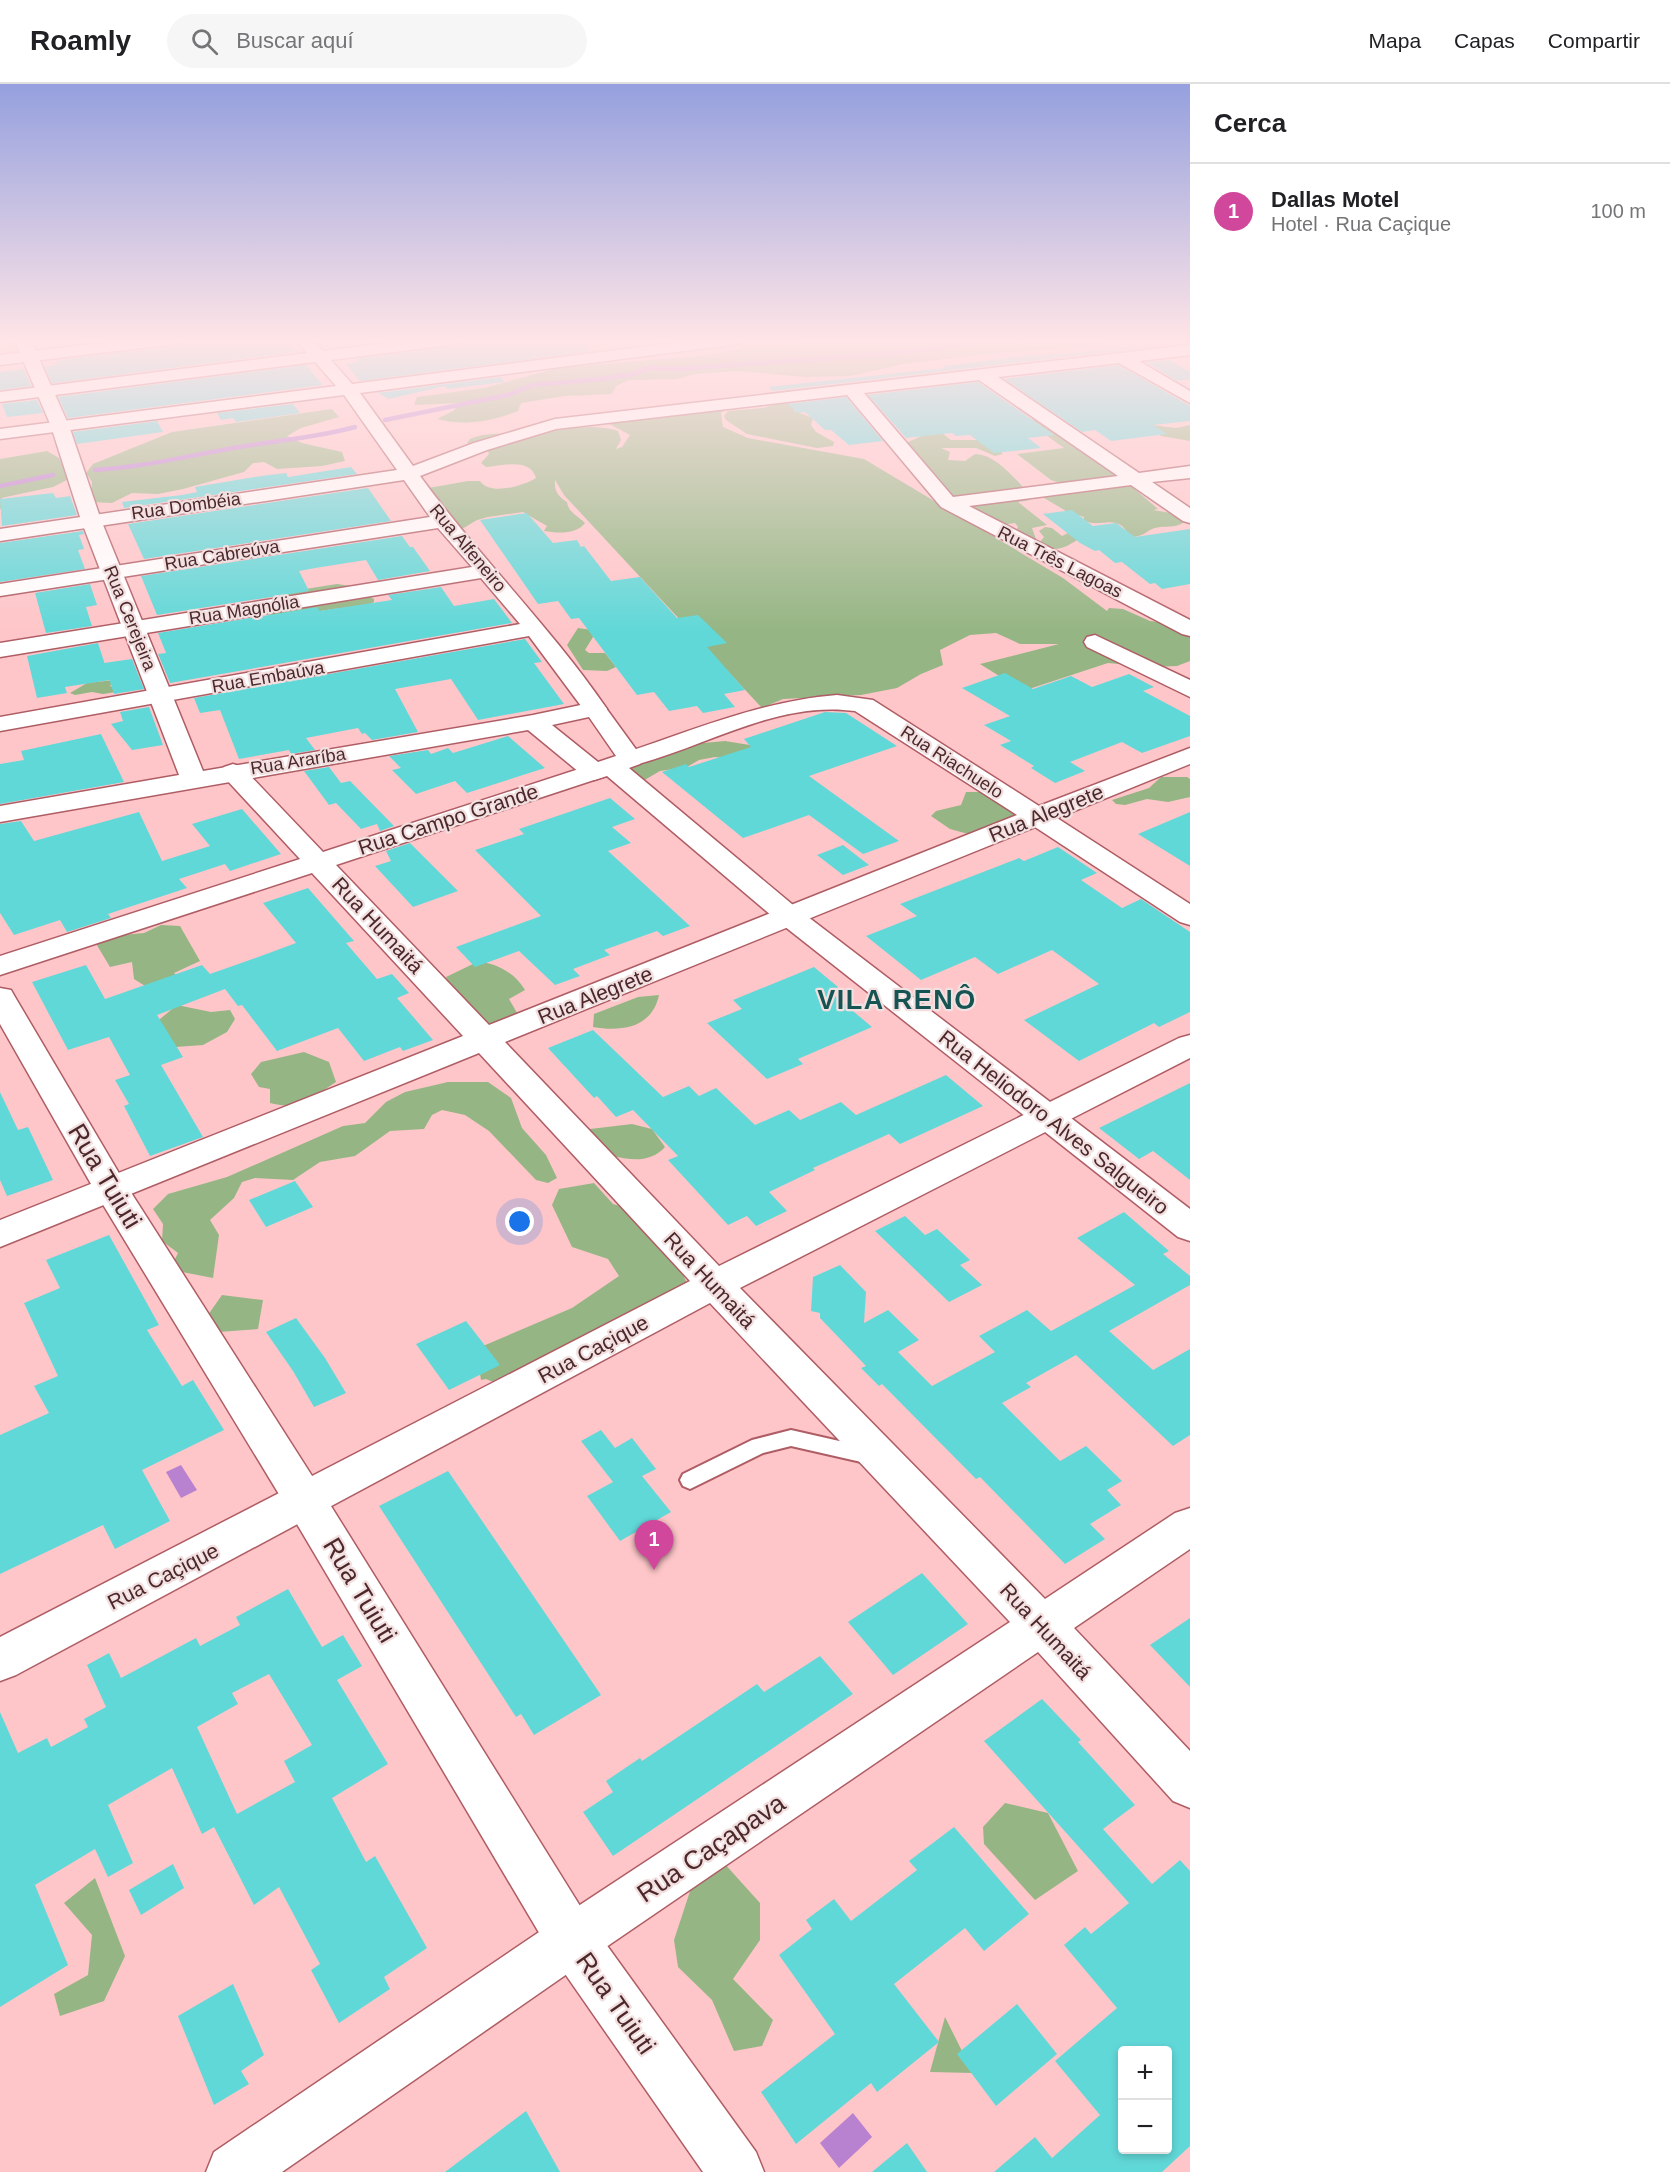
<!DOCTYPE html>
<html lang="es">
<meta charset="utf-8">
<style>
:root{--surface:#fff;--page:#f6f6f6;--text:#202124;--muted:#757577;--line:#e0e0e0;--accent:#111827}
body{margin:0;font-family:Helvetica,sans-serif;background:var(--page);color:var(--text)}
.controls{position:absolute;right:18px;bottom:18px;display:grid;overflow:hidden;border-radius:6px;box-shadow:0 3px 9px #0003}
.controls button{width:54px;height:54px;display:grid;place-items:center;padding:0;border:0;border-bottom:2px solid var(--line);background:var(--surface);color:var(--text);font:30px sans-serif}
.you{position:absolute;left:520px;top:1138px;width:21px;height:21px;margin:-15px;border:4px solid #fff;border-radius:50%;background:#1a73e8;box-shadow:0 0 0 9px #1a73e833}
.badge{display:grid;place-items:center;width:39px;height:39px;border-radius:50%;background:var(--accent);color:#fff;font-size:20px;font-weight:700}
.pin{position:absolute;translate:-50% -50px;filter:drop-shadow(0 2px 3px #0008)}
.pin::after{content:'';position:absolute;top:32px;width:21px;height:18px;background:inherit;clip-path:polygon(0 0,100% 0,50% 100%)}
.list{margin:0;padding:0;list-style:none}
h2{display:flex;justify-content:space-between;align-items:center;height:78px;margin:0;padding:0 24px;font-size:26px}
h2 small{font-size:20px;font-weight:400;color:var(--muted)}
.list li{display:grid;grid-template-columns:39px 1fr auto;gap:18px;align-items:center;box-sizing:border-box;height:96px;padding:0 24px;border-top:2px solid var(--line)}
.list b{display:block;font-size:22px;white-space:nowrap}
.list p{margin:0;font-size:20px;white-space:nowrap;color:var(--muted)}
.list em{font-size:20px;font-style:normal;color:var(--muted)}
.icon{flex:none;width:33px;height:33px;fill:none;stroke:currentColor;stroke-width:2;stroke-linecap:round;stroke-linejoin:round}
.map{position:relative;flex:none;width:1190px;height:2088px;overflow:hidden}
header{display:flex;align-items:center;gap:36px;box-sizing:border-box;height:84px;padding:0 30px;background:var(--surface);border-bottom:2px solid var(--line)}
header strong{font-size:28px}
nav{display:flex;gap:33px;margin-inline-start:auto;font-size:21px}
.search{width:420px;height:54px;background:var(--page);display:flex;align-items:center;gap:15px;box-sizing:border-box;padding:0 21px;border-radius:33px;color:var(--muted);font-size:22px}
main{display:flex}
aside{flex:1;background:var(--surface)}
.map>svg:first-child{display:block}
.built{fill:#f2b6b9}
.green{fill:#95b684}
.water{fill:#b982d0}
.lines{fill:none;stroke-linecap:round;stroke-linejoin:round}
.stream{stroke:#b982d0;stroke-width:4.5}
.building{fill:#61d8d8;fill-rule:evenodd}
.service-casing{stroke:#af5d64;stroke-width:4}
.minor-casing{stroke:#af5d64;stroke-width:3}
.tertiary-casing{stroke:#af5d64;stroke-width:3}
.service{fill:#fff;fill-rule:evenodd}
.minor{fill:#fff;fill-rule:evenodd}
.tertiary{fill:#fff;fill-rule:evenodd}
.labels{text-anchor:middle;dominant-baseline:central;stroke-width:4.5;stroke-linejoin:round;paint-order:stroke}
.far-street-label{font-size:18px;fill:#4c282b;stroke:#f2dfdf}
.street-label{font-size:21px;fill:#4c282b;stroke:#f2dfdf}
.near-street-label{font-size:26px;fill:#4c282b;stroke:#f2dfdf}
.district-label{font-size:27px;font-weight:bold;letter-spacing:1.5px;fill:#165353;stroke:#f2dfdf}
</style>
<header>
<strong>Roamly</strong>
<div class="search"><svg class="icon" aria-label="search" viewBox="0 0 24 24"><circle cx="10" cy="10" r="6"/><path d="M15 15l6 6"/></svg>Buscar aquí</div>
<nav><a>Mapa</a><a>Capas</a><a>Compartir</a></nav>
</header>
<main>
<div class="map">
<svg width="1190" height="2088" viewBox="0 0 1190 2088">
<rect width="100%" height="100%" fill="#fec6c9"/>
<polygon class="built" points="112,264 133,295 47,305 39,272"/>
<g class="green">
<path d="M820 255H1129L1089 262 986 270 904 280 850 292 805 293 736 287 694 290 677 295 629 296 616 302 612 310 565 312 521 319 518 327C491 338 465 342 437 335L453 327 461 319 414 321 417 313 484 304 557 284 709 271 745 263 787 261Z"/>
<polygon points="783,318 793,321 794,327 813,334 811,341 816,348 834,358 833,362 817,364 747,350 726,336 724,332 728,327 763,324"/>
<path d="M730 322 721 329 723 343 748 354 864 375 1063 494 1107 527 1109 524 1123 525 1150 537 1168 539 1190 549V577L1177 582 1153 583 1108 579 1023 607 980 580 1059 560H1020L996 549 970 551 940 566 943 581 921 590 897 604 861 611 783 615 762 624 564 411 555 396C554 407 558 412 567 418 568 428 578 432 585 439 576 451 557 449 544 447L547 442 523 428 488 433 477 436 462 445 449 447 417 406 468 397H480C490 412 523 402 536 394 530 373 502 382 486 383L481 379 489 370 487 365 467 359 470 355C489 347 510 351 530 350 559 347 590 338 618 347L621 356 616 365 622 363 630 351 598 334Z"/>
<polygon points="332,325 339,333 301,344 287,352 302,359 342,368 345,377 322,382 277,385 264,378 253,379 244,388 183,405 158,410 132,409 112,419 91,418 92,398 86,389 93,380 172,348"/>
<polygon points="1025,336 1038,336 1116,392 1060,399 1051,396 1017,370 1064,364"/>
<polygon points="1152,341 1176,344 1190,341 1190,357 1161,352"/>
<path d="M937 345 951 356H988L1003 370 995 372 976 364H941L950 368 948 376 965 377 975 370C995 370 1013 393 1026 406L952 414 897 363Z"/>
<polygon points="47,367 59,374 69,395 53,403 1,414 11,421 0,425 0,375"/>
<path d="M1123 402H1131L1158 425 1153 426 1177 430 1184 438C1175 445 1165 441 1155 444 1145 447 1146 452 1132 453 1127 449 1126 445 1122 442 1110 433 1096 444 1084 436V433L1066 427 1039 411Z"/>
<polygon points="1025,412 1030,416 1018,418 1047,441 1032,444 1036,455 1034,457 1016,447 1018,443 1015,439 1002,441 965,422"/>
<path d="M1045 443 1052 444 1062 452 1070 448 1077 456C1063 465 1053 469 1039 459L1044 453 1039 447Z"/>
<path d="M337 500 351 502 374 515V518L369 521C353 523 337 524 321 527 300 531 283 539 261 527L263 520 273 514 293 507Z"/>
<polygon points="578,544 592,546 593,553 585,566 589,569 605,569 616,583 607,587 583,586 567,561"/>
<polygon points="114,596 110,602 116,604 116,608 103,610 92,608 75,611 70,609 87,599"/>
<polygon points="725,657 762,663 735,675 715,673 699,676 687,683 660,687 643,697 623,680 670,662"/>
<polygon points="1161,693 1187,693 1190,695 1190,713 1168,718 1147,715 1125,721 1116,720 1112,716 1149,704"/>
<polygon points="966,708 985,708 1010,717 1021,737 979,753 950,745 931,732 936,727 961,721"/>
<polygon points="161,841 180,842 200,877 174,889 176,891 153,907 134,895 132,878 110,883 95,858 102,853 144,849"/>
<path d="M477 878C496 878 516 890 525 906L509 915 520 934 477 951 446 893Z"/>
<path d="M659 911C652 944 621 948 593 943L594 930 638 913Z"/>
<polygon points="177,921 211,928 230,926 235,935 227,948 203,961 176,963 143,949"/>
<path d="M304 968 329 978 336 998C308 1016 304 1027 270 1019V1005L259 1003 251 990 261 978Z"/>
<polygon points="448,998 488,998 511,1014 522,1044 546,1071 557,1094 548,1099 536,1096 489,1047 465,1031 442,1026 432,1031 424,1045 390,1047 355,1072 320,1078 293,1096 255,1094 242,1098 234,1114 210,1136 219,1151 213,1194 177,1187 173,1179 178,1169 162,1157 163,1140 153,1125 168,1110 227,1093 343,1042 365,1039 386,1018 405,1008"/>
<path d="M632 1040 652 1045 665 1063C646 1084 618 1073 594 1067L586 1048 590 1045Z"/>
<polygon points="594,1099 613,1120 634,1126 668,1161 689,1203 505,1303 486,1295 481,1296 476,1265 572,1224 619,1192 608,1175 572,1163 552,1121 559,1105"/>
<polygon points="222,1211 263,1216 258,1245 205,1249 203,1238"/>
<polygon points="1005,1719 1048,1729 1078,1787 1035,1816 984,1760 983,1743"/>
<polygon points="723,1778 760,1819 760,1856 733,1895 773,1936 762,1962 734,1967 712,1916 678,1883 674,1856 697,1786"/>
<polygon points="95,1794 125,1872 104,1917 60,1932 54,1910 88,1891 92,1851 64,1819"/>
<polygon points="945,1933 973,1989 930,1988"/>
</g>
<g class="water">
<polygon points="181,1381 197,1406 181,1414 166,1388"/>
<polygon points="853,2029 872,2053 839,2084 820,2059"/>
</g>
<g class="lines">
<g class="stream">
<polyline points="385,336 508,311 533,301 601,295 634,290 647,284 676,285 833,274 928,265 991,255"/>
<path d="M95 386C146 383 195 370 246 362 282 356 319 353 355 343"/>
<polyline points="0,402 53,391"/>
</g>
</g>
<g class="building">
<polygon points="53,255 119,255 56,262"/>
<polygon points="184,255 282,255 296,268 52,299 45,283 57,281 56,278 61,276 174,262"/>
<polygon points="338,255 405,255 344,262"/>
<polygon points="467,255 586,255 587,268 360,297 346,280 358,278 356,275 457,262"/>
<polygon points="1147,261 1150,263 773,307 768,303 945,284 944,282 1032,271 1074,269"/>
<polygon points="1170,276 1190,288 1190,295 1177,297 1146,278"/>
<polygon points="306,281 323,301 68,334 58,313"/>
<polygon points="1119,281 1190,322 1190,337 1153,341 1167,350 1111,357 1095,346 1082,348 1004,295"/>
<polygon points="24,285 31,302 0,306 0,288"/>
<polygon points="500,293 505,298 447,305 445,302 389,315 378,309"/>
<polygon points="978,298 1054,351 1028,354 1041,364 994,369 970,351 956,352 952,349 906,354 868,311"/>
<polygon points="846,313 883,357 849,361 831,346 825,346 805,328 797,329 788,320"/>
<polygon points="37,316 43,329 7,333 2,320"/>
<polygon points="293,320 300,329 236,338 233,334 221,336 217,329"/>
<polygon points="157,337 163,348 77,360 73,348"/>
<polygon points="351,383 357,390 124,424 122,418 182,411 197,408 195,403 261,392 286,389 288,393"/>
<polygon points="368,404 391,437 144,475 128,440"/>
<polygon points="53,409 56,414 70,412 77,431 2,442 0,415"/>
<polygon points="1072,426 1093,442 1116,439 1135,453 1190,445 1190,500 1162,505 1155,499 1150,500 1122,478 1115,479 1099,466 1095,467 1080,459 1043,430"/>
<polygon points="527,429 553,459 577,456 581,463 584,462 611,497 640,493 677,534 698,531 727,559 707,563 745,606 724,610 735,623 703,629 697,622 669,627 654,608 637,611 579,534 571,535 558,517 538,520 480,436"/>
<polygon points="83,447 84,450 79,451 84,465 78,466 85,485 0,498 0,459"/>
<polygon points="402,452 410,463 413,463 430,487 378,496 366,476 315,484 299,487 309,507 157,531 141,492"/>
<polygon points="90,500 97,521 86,523 92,542 46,549 35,509"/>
<polygon points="441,503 454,522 494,515 512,539 170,599 158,570 166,569 158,549 318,523 319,527 392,516 388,511"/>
<polygon points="525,555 542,578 534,579 564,620 478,636 451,595 395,605 418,648 372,656 365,649 362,650 358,644 306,654 315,666 291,670 289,666 239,675 220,626 200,629 194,614"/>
<polygon points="98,559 110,596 65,603 67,609 37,614 27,572"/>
<polygon points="132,575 144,605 114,610 104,579"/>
<polygon points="1005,589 1033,605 1071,592 1092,603 1129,590 1154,603 1143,607 1190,632 1190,652 1142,669 1122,658 1070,678 1085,687 1055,699 1031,684 1034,682 1000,661 1011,657 984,641 1010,632 962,604"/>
<polygon points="149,623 163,661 132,666 111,640 123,637 120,628"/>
<polygon points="825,628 846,629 897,662 809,692 899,757 863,770 809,731 743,754 662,688 686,680 689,683 751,663 744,655"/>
<polygon points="101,650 124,698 0,720 0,680 24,676 21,667"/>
<polygon points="508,652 545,684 467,709 455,697 416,710 392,686 401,684 389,672 428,666 431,670 448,664 453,669"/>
<polygon points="329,683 341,699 350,697 394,742 380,747 377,740 361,745 336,719 329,721 304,687"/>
<polygon points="610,714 635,735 612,743 631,759 608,767 690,842 663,852 657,847 604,866 610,871 573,885 580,892 555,901 519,867 475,883 456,863 541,832 475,766 524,750 519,745"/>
<polygon points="242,725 281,770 230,787 225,780 179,795 187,804 108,830 111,834 67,848 60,836 14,851 0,829 0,740 21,737 34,757 139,728 162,777 210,762 192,740"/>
<polygon points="1190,728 1190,782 1138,750"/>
<polygon points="410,759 458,807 413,823 375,782 391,777 386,767"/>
<polygon points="843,761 869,781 843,791 817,771"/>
<polygon points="1058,763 1097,789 1081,796 1122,824 1141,815 1190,848 1190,928 1159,943 1154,939 1079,977 1024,936 1099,900 1052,866 998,890 975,873 921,896 866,852 917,832 900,820 1019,774 1024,777"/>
<polygon points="308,804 354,857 346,859 377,895 392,890 409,909 397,914 433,956 403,967 400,963 364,977 338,944 277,967 242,921 238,922 225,905 157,931 183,973 161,981 203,1053 150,1072 124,1022 129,1020 115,996 130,991 109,953 68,966 32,898 86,881 105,915 202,881 210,890 261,872 296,859 263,819"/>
<polygon points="814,883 838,903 829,907 872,943 798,975 803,980 767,995 707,939 742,925 733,916"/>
<polygon points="593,946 663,1013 689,1002 699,1012 716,1004 755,1041 789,1026 800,1036 841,1018 856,1031 946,991 983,1022 900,1060 889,1050 813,1084 815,1086 769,1108 787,1127 756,1142 747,1132 728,1141 668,1076 678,1072 633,1026 616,1033 597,1012 594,1014 548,964"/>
<polygon points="1190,999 1190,1096 1153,1067 1139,1075 1099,1044"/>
<polygon points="0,1008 18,1046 28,1043 53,1096 7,1112 0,1096"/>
<polygon points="295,1097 313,1123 266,1143 249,1116"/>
<polygon points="1124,1128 1169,1167 1163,1170 1190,1192 1190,1201 1109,1247 1153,1286 1190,1265 1190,1351 1173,1362 1076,1271 1026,1299 1031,1303 1002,1319 1060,1377 1086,1362 1122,1397 1107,1406 1121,1421 1090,1440 1105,1455 1065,1480 980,1393 976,1395 882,1300 879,1302 861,1284 866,1282 820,1234 820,1229 811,1227 813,1193 840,1181 866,1208 864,1239 888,1226 919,1256 898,1268 932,1302 995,1268 979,1252 1027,1226 1051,1247 1135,1201 1077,1154"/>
<polygon points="905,1132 925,1151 937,1145 970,1176 960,1181 982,1201 949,1218 875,1147"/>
<polygon points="109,1151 159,1241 147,1246 182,1302 193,1296 224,1346 142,1386 170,1437 115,1465 103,1441 0,1490 0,1351 49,1329 34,1302 58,1292 24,1219 60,1204 46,1176"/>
<polygon points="296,1234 325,1274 346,1309 314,1323 293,1287 266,1248"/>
<polygon points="466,1237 500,1281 449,1306 416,1260"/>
<polygon points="601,1346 615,1364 632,1354 656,1385 642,1392 671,1428 620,1457 587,1412 613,1398 581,1357"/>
<polygon points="448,1387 601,1611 534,1651 521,1630 516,1633 379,1422"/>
<polygon points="922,1489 968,1540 893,1591 848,1538"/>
<path d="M288 1505 322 1563 343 1551 362 1582 337 1596 388 1680 332 1714 366 1778 375 1772 427 1864 384 1893 390 1905 339 1939 311 1886 320 1880 279 1803 254 1821 214 1743 202 1750 172 1684 108 1721 133 1779 108 1793 95 1765 35 1801 68 1881 0 1923V1628L18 1669 47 1654 51 1663 88 1643 84 1635 106 1623 87 1581 109 1569 121 1594 196 1554 200 1562 240 1541 236 1533ZM269 1590 312 1661 284 1677 295 1698 237 1730 197 1643 238 1620 232 1609Z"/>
<polygon points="1190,1534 1190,1603 1150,1561"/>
<polygon points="820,1572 853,1610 613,1772 583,1728 613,1708 606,1697 640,1674 642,1677 757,1600 764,1608"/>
<path d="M1042 1615 1081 1656 1078 1658 1135 1721 1103 1745 1152 1800 1180 1776 1190 1787V2062L1162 2088H994L1035 2053 1052 2074 1100 2031 1055 1977 1117 1924 1064 1861 1085 1843 1091 1850 1129 1819 984 1657ZM1122 1966H1167V2066H1122Z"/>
<polygon points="954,1743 1029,1830 984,1867 965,1844 894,1900 939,1958 877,2008 871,1999 796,2060 761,2008 835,1950 779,1871 812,1845 806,1836 834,1815 851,1837 917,1786 909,1777"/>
<polygon points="173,1780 184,1804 141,1831 129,1806"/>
<polygon points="233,1900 264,1971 241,1987 249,2000 214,2021 178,1932"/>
<polygon points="1017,1920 1057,1970 996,2022 957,1970"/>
<polygon points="526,2027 560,2088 445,2088"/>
<polygon points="907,2059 927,2088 872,2088"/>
</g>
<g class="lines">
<defs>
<polygon id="service" points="791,1346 870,1364 877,1366 880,1372 877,1378 870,1380 791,1362 763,1369 690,1405 683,1402 680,1396 683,1390 752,1356"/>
<g id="minor">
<polygon points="136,255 182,255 174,260 0,281 0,271"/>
<path d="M295 255H311L323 267 421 255H465L457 260 331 276 352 300 703 255H746L738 260 360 309 413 382 474 359 555 335 1190 261V271L1139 277 1190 307V319L1119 279 998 293 1139 389 1190 382V394L1152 398 1190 424V439L1183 437 1131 401 969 422 1190 536V552L1182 550 941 423 847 311 556 345 487 366 420 392C479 473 550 542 607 625L603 630 595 632 587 630 529 552 0 647V633L520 540 481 494 0 573V559L472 483 438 444 0 512V500L430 433 404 396 0 457V445L397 386 344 311 0 355V345L336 302 315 278 0 318V308L307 269ZM979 296 1118 392 953 413 864 309Z"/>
<polygon points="1095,551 1190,596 1190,613 1087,563 1084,558 1087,553"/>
<path d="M837 611 873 616 1039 722 1190 664V680L1057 734 1190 820V841L1180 838 1035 743 505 958 719 1182 1179 954 1190 951V974L740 1204 1045 1515 1175 1429 1190 1424V1465L1074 1544 1190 1667V1724L1173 1717 1038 1568 590 1874 282 2088H206L214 2068 554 1838 1010 1538 710 1219 16 1591 0 1597V1553L690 1197 479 969 0 1163V1136L463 952 312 789 0 891V872L300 775 224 693 220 688 224 683 233 680 242 683 323 768 585 683 594 680 603 683 607 688 603 693 336 781 489 941 1017 731 855 627C777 616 704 664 631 682L622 680 619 675 622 670C693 646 762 617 837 611Z"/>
</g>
<g id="tertiary">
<path d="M14 255H30L69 342 101 436 203 687 533 631 595 618 603 620 643 675 640 680 629 684 799 826 1190 1125V1157L1178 1153 779 838 607 692 594 696 585 693 528 646 0 738V722L179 691 81 436 51 342ZM589 633 616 672 598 678 552 641Z"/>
<polygon points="0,904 11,906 15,913 123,1096 321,1406 590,1838 756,2068 764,2088 703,2088 554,1874 291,1430 99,1114 0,940"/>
</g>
</defs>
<use href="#service" class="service-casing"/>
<use href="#minor" class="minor-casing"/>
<use href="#tertiary" class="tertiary-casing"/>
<use href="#service" class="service"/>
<use href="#minor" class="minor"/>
<use href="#tertiary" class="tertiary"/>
</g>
<linearGradient id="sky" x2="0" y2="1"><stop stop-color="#95a0de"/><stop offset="0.47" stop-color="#ffe5e7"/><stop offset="1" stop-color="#ffe5e7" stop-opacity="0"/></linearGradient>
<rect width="1190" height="547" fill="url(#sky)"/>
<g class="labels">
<g class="far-street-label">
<text transform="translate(186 422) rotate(-8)">Rua Dombéia</text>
<text transform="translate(468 464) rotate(50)">Rua Alfeneiro</text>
<text transform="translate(222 471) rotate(-9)">Rua Cabreúva</text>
<text transform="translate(1060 478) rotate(27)">Rua Três Lagoas</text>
<text transform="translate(244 526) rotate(-9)">Rua Magnólia</text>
<text transform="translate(130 534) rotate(68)">Rua Cerejeira</text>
<text transform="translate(268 593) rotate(-10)">Rua Embaúva</text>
<text transform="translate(298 677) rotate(-9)">Rua Araríba</text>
<text transform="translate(952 678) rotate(33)">Rua Riachuelo</text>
</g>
<g class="street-label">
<text transform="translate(1046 729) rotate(-22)">Rua Alegrete</text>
<text transform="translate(448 735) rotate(-18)">Rua Campo Grande</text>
<text transform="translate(378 841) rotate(47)">Rua Humaitá</text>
<text transform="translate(595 911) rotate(-22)">Rua Alegrete</text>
<text transform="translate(1054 1038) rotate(38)">Rua Heliodoro Alves Salgueiro</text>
<text transform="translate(710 1196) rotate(47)">Rua Humaitá</text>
<text transform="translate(593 1265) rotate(-28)">Rua Caçique</text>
<text transform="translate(163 1492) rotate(-27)">Rua Caçique</text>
<text transform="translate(1046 1547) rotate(47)">Rua Humaitá</text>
</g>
<g class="near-street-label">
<text transform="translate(105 1092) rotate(59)">Rua Tuiuti</text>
<text transform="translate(360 1506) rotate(59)">Rua Tuiuti</text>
<text transform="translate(711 1764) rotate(-34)">Rua Caçapava</text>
<text transform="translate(616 1919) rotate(55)">Rua Tuiuti</text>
</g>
<g class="district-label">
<text x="897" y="916">VILA RENÔ</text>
</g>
</g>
</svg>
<div class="controls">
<button>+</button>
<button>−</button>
</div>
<div class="you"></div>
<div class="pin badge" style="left:654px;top:1486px;background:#d1479c">1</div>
</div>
<aside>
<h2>Cerca<small></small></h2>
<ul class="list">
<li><span class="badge" style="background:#d1479c">1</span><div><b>Dallas Motel</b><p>Hotel · Rua Caçique</p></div><em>100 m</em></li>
</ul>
</aside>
</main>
